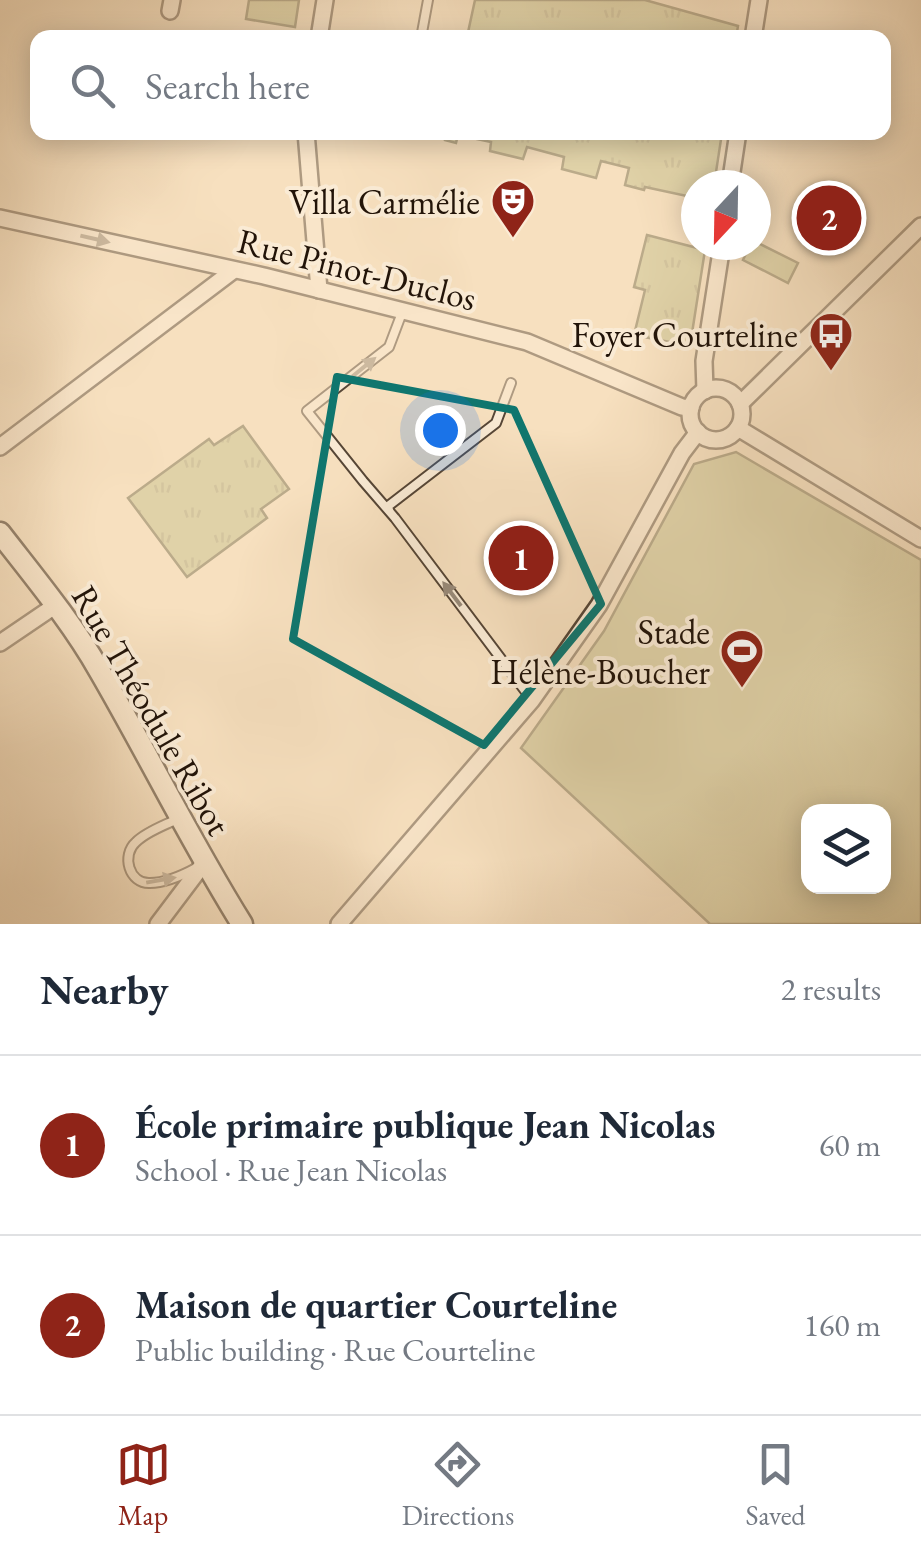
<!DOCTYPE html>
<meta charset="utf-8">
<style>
:root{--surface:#fff;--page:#f2f2f3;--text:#1f2937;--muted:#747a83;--line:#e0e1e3;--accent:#8f2418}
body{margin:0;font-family:"EB Garamond",serif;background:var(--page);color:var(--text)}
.controls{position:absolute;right:30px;bottom:30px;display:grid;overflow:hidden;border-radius:20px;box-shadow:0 5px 25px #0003}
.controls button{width:90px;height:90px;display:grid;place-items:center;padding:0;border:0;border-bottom:2px solid var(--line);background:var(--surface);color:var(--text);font:50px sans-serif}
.compass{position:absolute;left:681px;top:170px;width:90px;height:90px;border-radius:50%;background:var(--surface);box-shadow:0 5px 25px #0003;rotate:202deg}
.you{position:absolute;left:440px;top:430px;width:35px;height:35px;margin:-25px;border:8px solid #fff;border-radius:50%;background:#1a73e8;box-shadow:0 0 0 15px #1a73e833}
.badge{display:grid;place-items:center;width:65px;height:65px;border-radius:50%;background:var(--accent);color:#fff;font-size:32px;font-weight:700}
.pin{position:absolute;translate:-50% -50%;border:5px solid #fff;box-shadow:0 2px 10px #0006}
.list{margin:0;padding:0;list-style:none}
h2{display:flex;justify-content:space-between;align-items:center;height:130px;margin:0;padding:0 40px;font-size:42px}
h2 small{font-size:32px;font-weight:400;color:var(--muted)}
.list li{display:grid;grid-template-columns:65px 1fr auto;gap:30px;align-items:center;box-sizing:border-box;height:180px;padding:0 40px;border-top:2px solid var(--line)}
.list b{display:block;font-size:38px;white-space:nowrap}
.list p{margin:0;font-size:32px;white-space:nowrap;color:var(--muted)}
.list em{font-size:32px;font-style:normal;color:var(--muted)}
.icon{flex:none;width:55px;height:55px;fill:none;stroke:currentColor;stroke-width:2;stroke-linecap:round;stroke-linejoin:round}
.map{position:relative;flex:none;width:921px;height:924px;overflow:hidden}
.search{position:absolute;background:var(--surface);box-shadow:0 5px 25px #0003;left:30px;right:30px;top:30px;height:110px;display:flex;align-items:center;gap:25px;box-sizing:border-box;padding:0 35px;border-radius:20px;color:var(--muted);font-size:38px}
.sheet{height:490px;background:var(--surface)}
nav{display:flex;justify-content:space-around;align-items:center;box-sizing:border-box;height:140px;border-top:2px solid var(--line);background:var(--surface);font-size:28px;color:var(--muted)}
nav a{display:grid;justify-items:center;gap:5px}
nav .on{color:var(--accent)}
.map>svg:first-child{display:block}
.grass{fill:url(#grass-tufts);stroke:#726a4a;stroke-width:2.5}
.pitch{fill:#c4c08d;stroke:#726a4a;stroke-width:2.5;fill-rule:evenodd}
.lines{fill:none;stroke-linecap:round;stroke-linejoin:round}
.lane-casing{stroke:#564636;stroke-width:12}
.street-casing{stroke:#564636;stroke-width:20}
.secondary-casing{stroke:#211308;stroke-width:25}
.lane{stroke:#faebd5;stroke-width:8}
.street{stroke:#faebd5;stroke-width:15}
.secondary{stroke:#faebd5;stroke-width:20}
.oneway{fill:#988a79}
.marked{fill:none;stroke:#0f766e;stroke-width:8;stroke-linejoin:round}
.labels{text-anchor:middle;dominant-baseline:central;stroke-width:8;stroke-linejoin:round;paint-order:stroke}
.poi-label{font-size:35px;fill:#211308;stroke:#faebd5;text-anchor:end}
.street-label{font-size:35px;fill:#211308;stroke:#faebd5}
</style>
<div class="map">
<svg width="921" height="924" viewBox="0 0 921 924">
<defs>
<pattern id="grass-tufts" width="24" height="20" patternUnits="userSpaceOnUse" patternTransform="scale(2.5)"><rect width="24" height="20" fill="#c4c08d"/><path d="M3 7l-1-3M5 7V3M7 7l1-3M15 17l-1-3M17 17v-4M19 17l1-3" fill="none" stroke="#a8a478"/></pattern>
</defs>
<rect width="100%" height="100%" fill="#f7e0bf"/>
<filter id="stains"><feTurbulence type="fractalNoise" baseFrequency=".002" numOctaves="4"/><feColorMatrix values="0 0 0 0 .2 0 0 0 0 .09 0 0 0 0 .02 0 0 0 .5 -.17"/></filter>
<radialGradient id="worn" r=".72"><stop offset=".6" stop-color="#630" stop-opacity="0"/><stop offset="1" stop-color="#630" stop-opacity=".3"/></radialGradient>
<g class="grass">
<polygon points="475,0 645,0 738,26 736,38 467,37"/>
<polygon points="446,133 722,132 722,133 714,185 696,185 696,198 645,187 644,190 625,185 629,168 601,161 596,178 562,169 564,157 527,147 523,159 490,151 491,142 458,135 456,143 445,140"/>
<polygon points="647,235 705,250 690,346 634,335 645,290 634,287"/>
<polygon points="243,426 289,489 261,509 267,518 187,577 128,498 209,439 214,445"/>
</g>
<g class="pitch">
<polygon points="249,0 299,0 295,27 246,19"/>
<polygon points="756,242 798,263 788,283 743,260 750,245 756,245"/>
<path d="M736 452 921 560V924H710L521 748 604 631 694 464ZM808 812H884V886H808Z"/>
</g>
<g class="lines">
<defs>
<g id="lane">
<polyline points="421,38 428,0"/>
<polyline points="403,310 389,347 307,411 363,481 395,518 532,700"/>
<polyline points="389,510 387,507 496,423 511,383"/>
<path d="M179 818C166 825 147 831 136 842 121 855 129 884 150 883 166 883 183 875 196 868"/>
</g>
<g id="street">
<polyline points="170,11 172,0"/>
<polyline points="319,38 325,0"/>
<polyline points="753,38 759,0"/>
<polyline points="306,132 319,290"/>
<polyline points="730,185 738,132"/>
<polyline points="0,218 264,276 527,342 682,407 691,408"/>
<circle cx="716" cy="414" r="26"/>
<polyline points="705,391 704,361 722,245"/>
<polyline points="740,404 921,226"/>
<polyline points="738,428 921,539"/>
<polyline points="0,447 234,270"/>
<polyline points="0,643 56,605"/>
<polyline points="158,924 204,863"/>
<polyline points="339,924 532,700 599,605 682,453 698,432"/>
</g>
<path id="secondary" d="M0 533C34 577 71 621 99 670 148 754 190 841 242 924"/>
</defs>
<use href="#lane" class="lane-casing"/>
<use href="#street" class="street-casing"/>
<use href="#secondary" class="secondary-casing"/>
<use href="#lane" class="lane"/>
<use href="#street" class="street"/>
<use href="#secondary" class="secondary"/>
</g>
<defs><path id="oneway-solid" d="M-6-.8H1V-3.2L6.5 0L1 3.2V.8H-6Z" transform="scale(2.5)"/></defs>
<g class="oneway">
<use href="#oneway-solid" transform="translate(95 239) rotate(13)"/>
<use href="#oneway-solid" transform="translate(364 367) rotate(-39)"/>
<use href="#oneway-solid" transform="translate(452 594) rotate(-127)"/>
<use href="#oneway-solid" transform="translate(161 880) rotate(-10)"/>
</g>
<path d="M0 0H921V924H0ZM337 377 514 410 601 604 484 745 293 639Z" fill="#f7e0bf" fill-opacity=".55" fill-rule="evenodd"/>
<path class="marked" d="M337 377 514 410 601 604 484 745 293 639Z"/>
<defs>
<symbol id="theatre-pin" viewBox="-11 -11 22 30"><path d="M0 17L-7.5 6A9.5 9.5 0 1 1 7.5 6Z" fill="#8f2418" stroke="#faebd5"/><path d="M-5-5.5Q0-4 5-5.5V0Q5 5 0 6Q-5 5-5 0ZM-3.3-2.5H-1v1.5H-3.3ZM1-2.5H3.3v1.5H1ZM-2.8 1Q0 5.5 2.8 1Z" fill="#fff"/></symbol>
<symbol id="bus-pin" viewBox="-11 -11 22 30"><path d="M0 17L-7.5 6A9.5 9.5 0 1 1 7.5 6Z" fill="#8f2418" stroke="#faebd5"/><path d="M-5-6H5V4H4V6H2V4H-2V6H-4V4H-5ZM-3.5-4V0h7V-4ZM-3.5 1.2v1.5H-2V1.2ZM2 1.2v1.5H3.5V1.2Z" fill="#fff"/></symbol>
<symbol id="stadium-pin" viewBox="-11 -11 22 30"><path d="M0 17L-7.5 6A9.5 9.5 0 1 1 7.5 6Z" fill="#8f2418" stroke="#faebd5"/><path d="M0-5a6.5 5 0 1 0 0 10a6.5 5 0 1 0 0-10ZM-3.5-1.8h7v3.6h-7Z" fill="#fff"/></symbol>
</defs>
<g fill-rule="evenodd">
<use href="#theatre-pin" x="488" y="176" width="50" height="68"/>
<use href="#bus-pin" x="806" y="309" width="50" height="68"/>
<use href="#stadium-pin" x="717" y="626" width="50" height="68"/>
</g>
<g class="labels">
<g class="poi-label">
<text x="480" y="201">Villa Carmélie</text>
<text x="798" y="334">Foyer Courteline</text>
<text x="710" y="631">Stade<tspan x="710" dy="40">Hélène-Boucher</tspan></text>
</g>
<g class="street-label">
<text transform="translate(357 269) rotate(14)">Rue Pinot-Duclos</text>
<text transform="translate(152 710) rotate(60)">Rue Théodule Ribot</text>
</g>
</g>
<rect width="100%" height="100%" filter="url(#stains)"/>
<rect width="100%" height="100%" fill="url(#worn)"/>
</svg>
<div class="controls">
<button><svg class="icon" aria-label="layers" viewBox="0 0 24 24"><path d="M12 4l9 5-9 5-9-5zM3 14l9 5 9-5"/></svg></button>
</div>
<svg class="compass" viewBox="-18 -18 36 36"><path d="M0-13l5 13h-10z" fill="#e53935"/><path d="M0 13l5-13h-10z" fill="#747a83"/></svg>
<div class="you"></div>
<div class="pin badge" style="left:521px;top:558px">1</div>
<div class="pin badge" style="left:829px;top:218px">2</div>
<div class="search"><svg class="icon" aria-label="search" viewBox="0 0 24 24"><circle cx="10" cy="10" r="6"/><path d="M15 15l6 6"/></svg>Search here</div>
</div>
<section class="sheet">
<h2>Nearby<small>2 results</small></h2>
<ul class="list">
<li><span class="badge">1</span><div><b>École primaire publique Jean Nicolas</b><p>School · Rue Jean Nicolas</p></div><em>60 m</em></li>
<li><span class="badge">2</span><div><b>Maison de quartier Courteline</b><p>Public building · Rue Courteline</p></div><em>160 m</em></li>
</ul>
</section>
<nav>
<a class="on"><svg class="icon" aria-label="map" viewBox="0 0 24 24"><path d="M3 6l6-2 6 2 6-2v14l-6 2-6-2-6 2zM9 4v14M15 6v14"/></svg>Map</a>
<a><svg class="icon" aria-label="directions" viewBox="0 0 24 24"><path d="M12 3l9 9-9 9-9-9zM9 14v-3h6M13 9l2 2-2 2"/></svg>Directions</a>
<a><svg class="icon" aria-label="saved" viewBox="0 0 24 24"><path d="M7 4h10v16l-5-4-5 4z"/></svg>Saved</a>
</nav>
